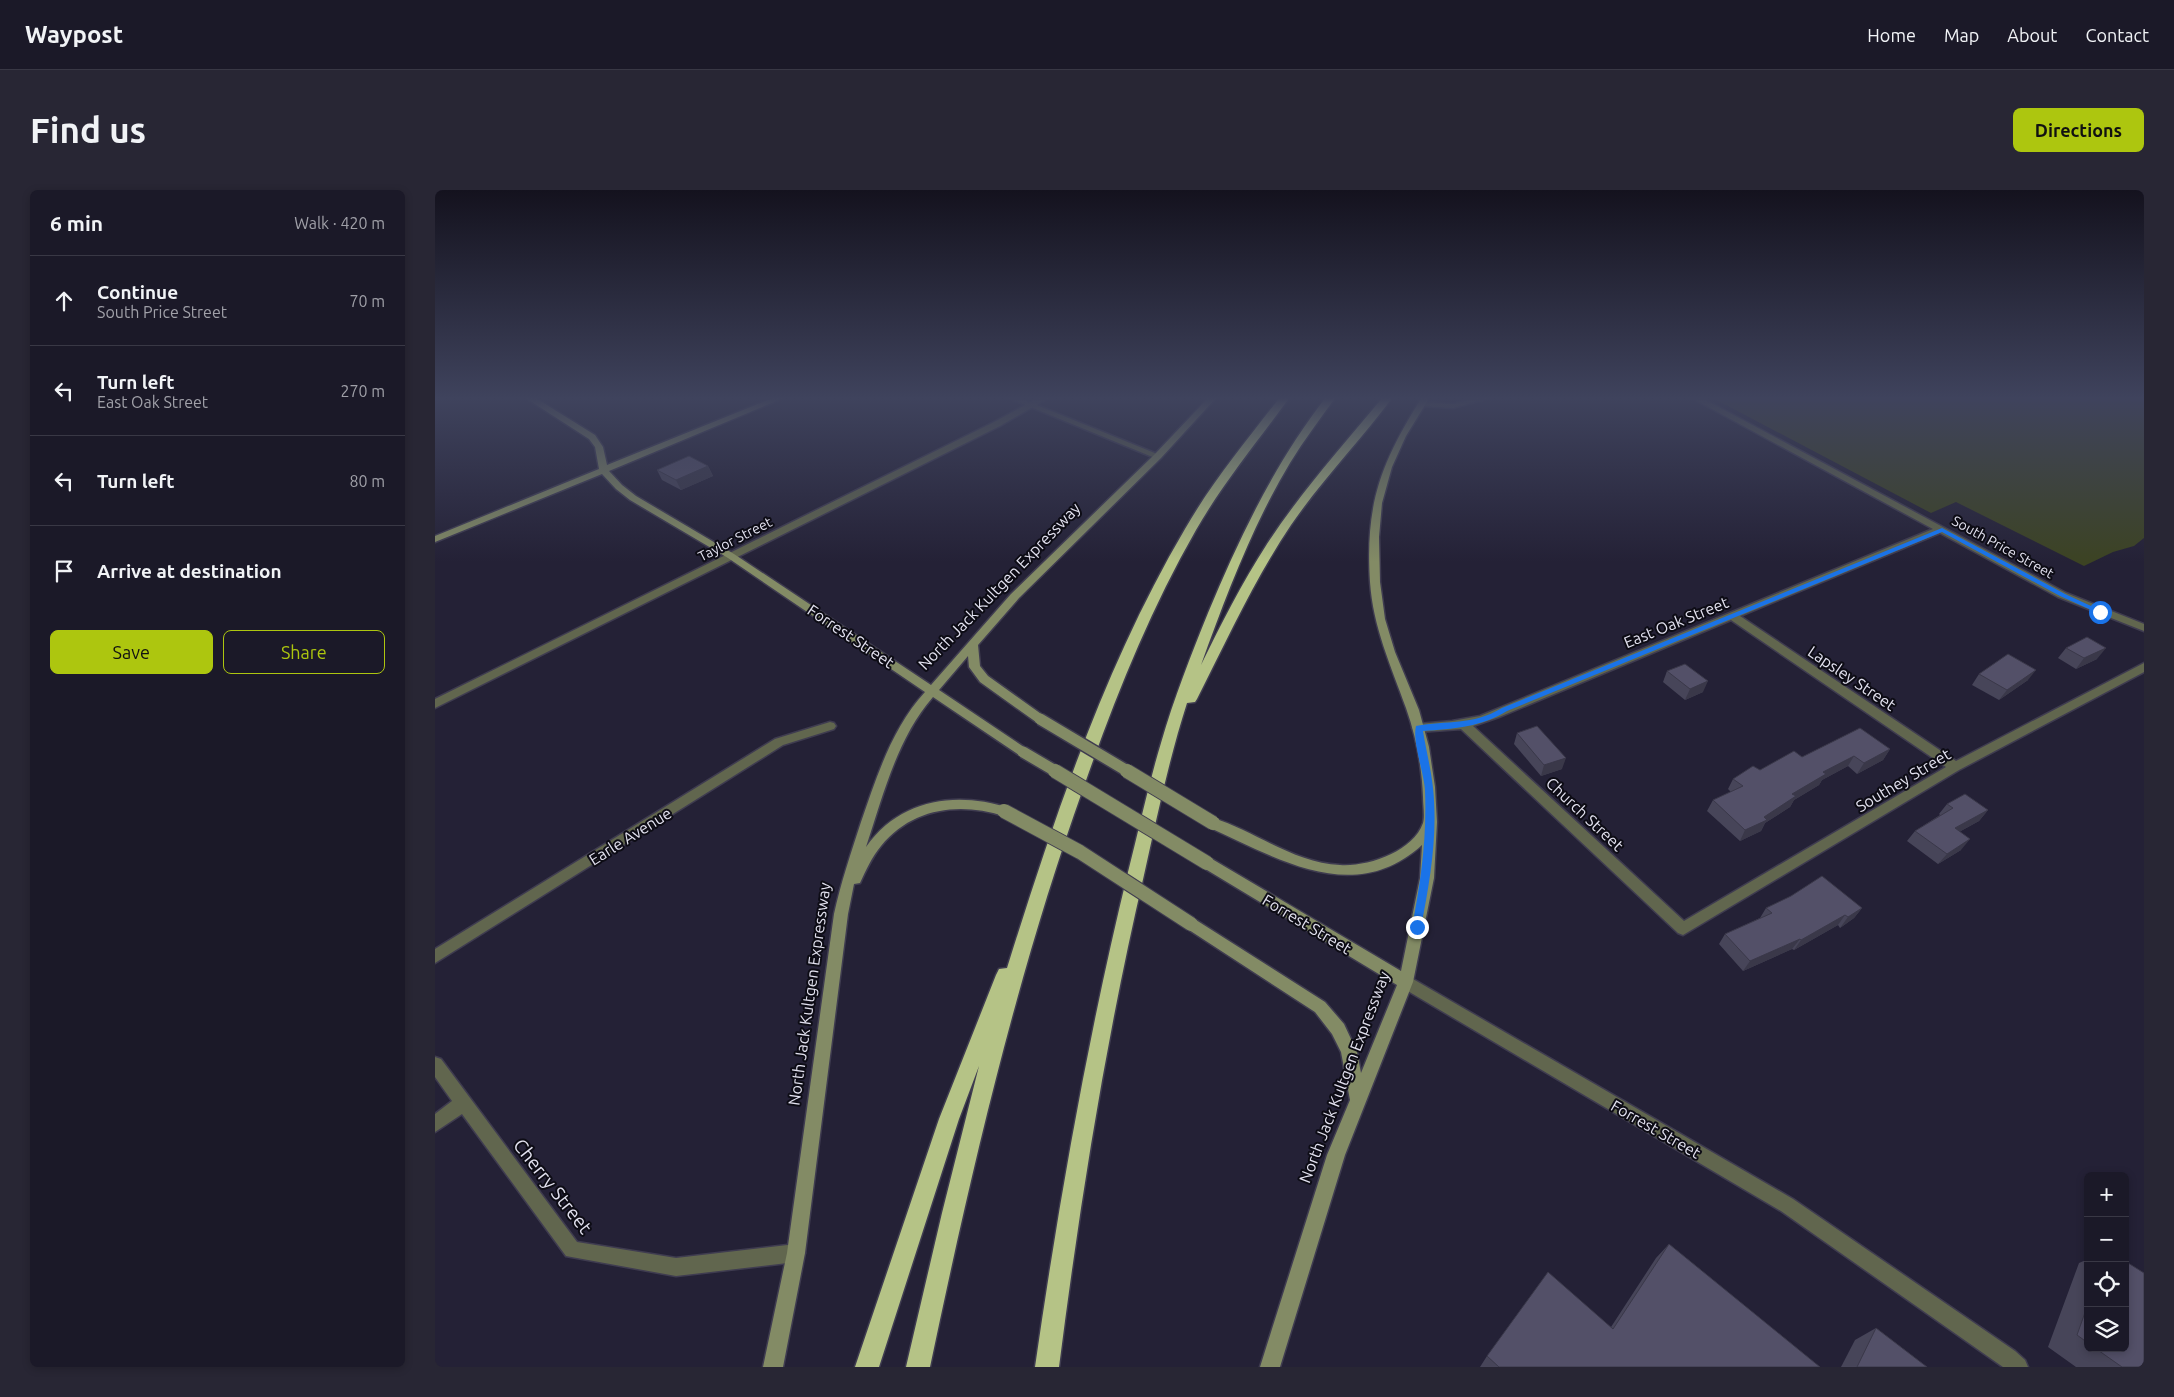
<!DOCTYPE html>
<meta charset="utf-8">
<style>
:root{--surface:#1b1928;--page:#282634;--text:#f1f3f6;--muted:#a0a0a8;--line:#393845;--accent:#adc60f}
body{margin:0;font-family:Ubuntu,sans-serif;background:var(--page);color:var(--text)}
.controls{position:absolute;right:15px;bottom:15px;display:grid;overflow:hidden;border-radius:8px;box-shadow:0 2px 8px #0003}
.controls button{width:45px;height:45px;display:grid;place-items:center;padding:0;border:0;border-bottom:1px solid var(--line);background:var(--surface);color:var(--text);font:25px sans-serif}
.stop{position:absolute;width:15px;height:15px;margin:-11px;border:4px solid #1a73e8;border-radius:50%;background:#fff}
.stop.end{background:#1a73e8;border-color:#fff;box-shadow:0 1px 5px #0008}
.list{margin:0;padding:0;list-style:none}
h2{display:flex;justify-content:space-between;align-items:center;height:65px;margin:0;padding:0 20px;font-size:21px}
h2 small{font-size:16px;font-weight:400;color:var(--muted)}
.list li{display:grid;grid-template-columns:32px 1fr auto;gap:15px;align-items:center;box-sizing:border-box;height:90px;padding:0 20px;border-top:1px solid var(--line)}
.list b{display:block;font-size:19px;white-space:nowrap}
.list p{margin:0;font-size:16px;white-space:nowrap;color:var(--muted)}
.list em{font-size:16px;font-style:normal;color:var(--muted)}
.actions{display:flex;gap:10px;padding:15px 20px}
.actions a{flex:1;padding:11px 0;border:1px solid var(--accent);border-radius:8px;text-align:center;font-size:18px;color:var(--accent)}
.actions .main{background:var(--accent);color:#111}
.icon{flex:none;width:28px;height:28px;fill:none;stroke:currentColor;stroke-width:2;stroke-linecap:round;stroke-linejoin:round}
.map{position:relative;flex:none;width:1709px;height:1177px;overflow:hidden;border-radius:8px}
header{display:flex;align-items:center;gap:30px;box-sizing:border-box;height:70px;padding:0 25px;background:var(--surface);border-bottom:1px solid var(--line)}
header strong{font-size:24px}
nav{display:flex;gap:28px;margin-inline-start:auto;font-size:18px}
.intro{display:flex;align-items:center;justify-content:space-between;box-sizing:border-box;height:120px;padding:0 30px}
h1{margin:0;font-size:35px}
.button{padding:12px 22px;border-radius:8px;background:var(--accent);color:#111;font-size:18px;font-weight:700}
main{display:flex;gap:30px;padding:0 30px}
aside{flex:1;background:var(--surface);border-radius:8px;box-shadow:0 2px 8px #0003}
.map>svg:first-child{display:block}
.green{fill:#3c4323}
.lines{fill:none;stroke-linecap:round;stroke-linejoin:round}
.minor-casing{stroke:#3f3c50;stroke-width:3}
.tertiary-casing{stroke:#3f3c50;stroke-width:3}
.secondary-casing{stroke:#3f3c50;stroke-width:3}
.motorway-casing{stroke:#3f3c50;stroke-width:3}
.minor{fill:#61664e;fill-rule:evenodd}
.tertiary{fill:#61664e;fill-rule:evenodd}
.secondary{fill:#838b65;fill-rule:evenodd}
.motorway{fill:#b5c386;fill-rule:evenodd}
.secondary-bridge-far1-casing{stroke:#3f3c50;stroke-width:14;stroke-linecap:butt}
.secondary-bridge-casing{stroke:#3f3c50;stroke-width:16;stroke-linecap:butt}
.secondary-bridge-far1{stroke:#838b65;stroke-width:11}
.secondary-bridge{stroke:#838b65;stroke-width:14}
.wall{fill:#474559}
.shaded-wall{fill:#3a3849}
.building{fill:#535068;stroke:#3a3849}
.route{fill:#1a73e8}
.labels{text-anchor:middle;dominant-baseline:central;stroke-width:4;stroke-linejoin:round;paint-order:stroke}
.far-street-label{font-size:14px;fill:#e3e2f0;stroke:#0d0c15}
.street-label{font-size:16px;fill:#e3e2f0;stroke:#0d0c15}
.near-street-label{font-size:19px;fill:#e3e2f0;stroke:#0d0c15}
</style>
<header>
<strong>Waypost</strong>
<nav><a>Home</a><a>Map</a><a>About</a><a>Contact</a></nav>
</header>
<div class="intro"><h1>Find us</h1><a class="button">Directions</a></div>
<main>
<aside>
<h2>6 min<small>Walk · 420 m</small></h2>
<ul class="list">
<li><svg class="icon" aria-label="ahead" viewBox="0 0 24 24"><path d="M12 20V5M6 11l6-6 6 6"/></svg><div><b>Continue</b><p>South Price Street</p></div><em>70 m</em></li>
<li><svg class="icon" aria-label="left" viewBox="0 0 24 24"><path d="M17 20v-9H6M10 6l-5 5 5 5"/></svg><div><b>Turn left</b><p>East Oak Street</p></div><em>270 m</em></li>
<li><svg class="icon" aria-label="left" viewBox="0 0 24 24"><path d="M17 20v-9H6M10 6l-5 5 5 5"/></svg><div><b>Turn left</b></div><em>80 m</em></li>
<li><svg class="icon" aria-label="arrive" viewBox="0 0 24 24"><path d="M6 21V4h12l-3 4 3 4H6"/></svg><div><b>Arrive at destination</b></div></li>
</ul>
<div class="actions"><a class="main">Save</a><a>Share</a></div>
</aside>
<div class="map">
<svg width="1709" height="1177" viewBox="0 0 1709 1177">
<rect width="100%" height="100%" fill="#242136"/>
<polygon class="green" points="1276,207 1709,207 1709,348 1699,356 1678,362 1649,376 1521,312 1496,323"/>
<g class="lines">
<defs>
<g id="minor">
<polygon points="571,207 582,207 727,266 720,268"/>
<polygon points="1044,207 1058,207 1018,218 987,216 983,214 987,212 1018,214"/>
<path d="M1255 207H1265L1631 403 1709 434V441L1623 407 1505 343 1305 426 1521 571 1709 473V482L1524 580 1248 745 1243 743 1026 539 983 542 977 538 983 534 1017 531 1045 526 1498 339ZM1296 430 1511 577 1249 731 1038 536 1064 527Z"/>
<polygon points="395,532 399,533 401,536 399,539 348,555 0,773 0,759 340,549"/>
<polygon points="0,867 6,869 142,1052 241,1068 361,1054 367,1057 370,1063 367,1069 361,1072 241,1086 131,1066 27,924 0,942 0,924 17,911 0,887"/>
</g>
<g id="tertiary">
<polygon points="605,207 615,207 565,236 0,518 0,509 559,232"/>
<polygon points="971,785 1358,1009 1580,1161 1590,1170 1593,1177 1568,1177 1346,1021 966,797 964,792 966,787"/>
</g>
<g id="secondary">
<path d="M89 207H99L160 245 168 257 172 275 340 207H351L174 281 187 295 201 306 299 364 496 495 576 404 720 264 774 207H782L726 268 584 408 543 455 545 476 553 486 609 526 611 529 609 532H601L545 492 534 477 533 466 504 500 592 559 594 562 592 565H584L498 507C462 548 448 606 431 657 465 609 521 601 574 618L575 621 574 624 569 626C524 612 477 618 446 656 437 667 431 680 425 693L419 694 413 724 370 1063 348 1177H328L352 1063 399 724C406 692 416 663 426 632 442 586 457 538 490 502L293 368 195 310 181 299 167 284 0 352V346L164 279 160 257 154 249Z"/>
<path d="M987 207H995L971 246 957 277 947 313 944 347 945 392 950 429 960 462 984 520 994 557 1000 597 1002 632 999 688 978 792 910 965 845 1177H825L892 965 915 910 906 862 897 844 880 822 751 738 749 734 751 730 756 728 761 730 890 812 909 834 922 862 926 883 962 795 767 677 765 673 767 669 772 668 777 669 966 781 985 688 987 655C919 717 842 668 773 637L771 633 773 629 778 628C820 641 859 673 905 675 932 677 978 662 988 633 990 626 988 615 988 607 987 578 981 546 971 518 956 476 938 437 935 392 930 313 946 273 987 207Z"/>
</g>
<g id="motorway">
<path d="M845 207H855C823 251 788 293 761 340 714 422 679 510 648 599 581 787 536 982 495 1177H471L507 1023 544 876 524 929 444 1177H420L504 929 561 785 564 779 572 778C619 628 670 475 750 339 777 292 812 250 845 207Z"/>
<path d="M891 207H901C885 229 869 250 855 273 817 336 791 406 766 475 786 434 807 393 832 354 866 302 908 255 948 207H958C925 251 887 290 856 335 819 390 792 450 762 509L760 512 752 513C734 569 722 627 709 685 671 848 645 1012 624 1177H600C624 1011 653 846 693 682 704 639 713 596 726 553 739 508 756 465 773 423 805 346 840 273 891 207Z"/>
</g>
</defs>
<use href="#minor" class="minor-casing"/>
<use href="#tertiary" class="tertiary-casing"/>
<use href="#secondary" class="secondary-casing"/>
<use href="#motorway" class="motorway-casing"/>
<use href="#minor" class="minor"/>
<use href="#tertiary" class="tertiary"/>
<use href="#secondary" class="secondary"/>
<use href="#motorway" class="motorway"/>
<defs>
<g id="secondary-bridge-far1">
<polyline points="605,529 694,582"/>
<polyline points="588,562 622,582"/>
</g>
<g id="secondary-bridge">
<polyline points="620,581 772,673"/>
<polyline points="692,581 778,633"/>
<polyline points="569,621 645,662 756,734"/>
</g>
</defs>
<use href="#secondary-bridge-far1" class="secondary-bridge-far1-casing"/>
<use href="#secondary-bridge" class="secondary-bridge-casing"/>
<use href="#secondary-bridge-far1" class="secondary-bridge-far1"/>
<use href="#secondary-bridge" class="secondary-bridge"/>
</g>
<g class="wall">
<polygon points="273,276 278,286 246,300 227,290 222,280"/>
<polygon points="1631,458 1662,469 1641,479 1623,468"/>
<polygon points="1232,481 1268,502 1250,510 1228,492"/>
<polygon points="1544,484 1593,490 1564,510 1537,495"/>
<polygon points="1082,543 1127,579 1106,586 1079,554"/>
<polygon points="1455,559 1448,570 1422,584 1413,576 1387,590 1384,595 1359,610 1355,617 1330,633 1326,641 1305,651 1272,621 1278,610 1296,602 1293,599 1298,589 1367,567"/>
<polygon points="1512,614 1553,620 1544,631 1524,642 1526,660 1503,674 1472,651 1480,641 1505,625 1504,624"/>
<polygon points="1331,718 1427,718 1419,728 1405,738 1403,735 1359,760 1357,759 1308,781 1284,754 1290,744 1325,728"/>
<polygon points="1234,1054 1385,1177 1045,1177 1052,1166 1176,1137 1221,1068"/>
<polygon points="1653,1069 1653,1158 1690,1158 1709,1177 1641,1177 1613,1157 1644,1073"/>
<polygon points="1441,1138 1492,1177 1406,1177 1420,1150"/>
</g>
<g class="shaded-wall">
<polygon points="273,276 278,286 246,300 241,290"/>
<polygon points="1671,458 1662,469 1641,479 1649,468"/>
<polygon points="1601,480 1593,490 1564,510 1572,500"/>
<polygon points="1273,491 1268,502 1250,510 1255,499"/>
<polygon points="1455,559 1448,570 1422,584 1429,573"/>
<polygon points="1419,566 1413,576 1387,590 1384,595 1359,610 1355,617 1330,633 1326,641 1305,651 1310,640 1329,627 1357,604 1388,582"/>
<polygon points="1131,568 1127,579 1106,586 1109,575"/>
<polygon points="1553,620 1544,631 1511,649 1520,638"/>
<polygon points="1535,649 1526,660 1503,674 1512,664"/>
<polygon points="1427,718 1419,728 1405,738 1413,727"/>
<polygon points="1410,725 1403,735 1359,760 1366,750"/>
<polygon points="1365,749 1357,759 1308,781 1315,771"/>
</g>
<g class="building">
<polygon points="254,266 273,276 241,290 222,280"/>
<polygon points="1652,447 1671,458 1649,468 1631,458"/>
<polygon points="1573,464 1601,480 1572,500 1544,484"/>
<polygon points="1250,474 1273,491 1255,499 1232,481"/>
<polygon points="1102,536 1131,568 1109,575 1082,543"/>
<polygon points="1425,538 1455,559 1429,573 1419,566 1388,582 1391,584 1357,604 1361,606 1329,627 1332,630 1310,640 1278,610 1308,596 1298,589 1318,576 1325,580 1359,561 1367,567"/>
<polygon points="1530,604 1553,620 1520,638 1535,649 1512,664 1480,641 1518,618 1512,614"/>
<polygon points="1387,686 1427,718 1413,727 1410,725 1366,750 1365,749 1315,771 1290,744 1337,723 1331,718 1356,706"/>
<polygon points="1234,1054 1385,1177 1064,1177 1052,1166 1113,1082 1178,1139"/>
<polygon points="1690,1071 1709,1083 1709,1177 1687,1177 1660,1158 1690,1158"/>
<polygon points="1653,1114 1653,1153 1642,1145"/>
<polygon points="1441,1138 1492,1177 1422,1177"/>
</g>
<linearGradient id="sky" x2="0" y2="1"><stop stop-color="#14121e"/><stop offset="0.56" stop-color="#3f435d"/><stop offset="1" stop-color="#3f435d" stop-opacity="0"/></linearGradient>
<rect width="1709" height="372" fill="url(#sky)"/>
<path class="route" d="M1507 338 1630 404 1669 422 1663 423 1625 406 1507 342 1072 521C1047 537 1017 539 988 541 991 560 996 579 998 598 1003 645 995 691 986 737L982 741 978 739 977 737C986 691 992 647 990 600 989 583 977 551 981 536 1012 530 1037 536 1067 518Z"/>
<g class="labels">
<g class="far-street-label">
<text transform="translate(300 349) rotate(-27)">Taylor Street</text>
<text transform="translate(1568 357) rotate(29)">South Price Street</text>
</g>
<g class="street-label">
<text transform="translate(564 396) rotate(-46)">North Jack Kultgen Expressway</text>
<text transform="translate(1241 432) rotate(-22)">East Oak Street</text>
<text transform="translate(416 446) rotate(34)">Forrest Street</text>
<text transform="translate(1417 488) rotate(34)">Lapsley Street</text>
<text transform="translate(1468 590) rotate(-31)">Southey Street</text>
<text transform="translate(1150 624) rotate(43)">Church Street</text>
<text transform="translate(195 646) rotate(-32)">Earle Avenue</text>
<text transform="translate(872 734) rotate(31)">Forrest Street</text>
<text transform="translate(374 804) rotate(-82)">North Jack Kultgen Expressway</text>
<text transform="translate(909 887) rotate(-69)">North Jack Kultgen Expressway</text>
<text transform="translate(1221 939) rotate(30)">Forrest Street</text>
</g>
<g class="near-street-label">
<text transform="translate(118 996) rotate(52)">Cherry Street</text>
</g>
</g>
</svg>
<div class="controls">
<button>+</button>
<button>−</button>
<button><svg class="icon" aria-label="locate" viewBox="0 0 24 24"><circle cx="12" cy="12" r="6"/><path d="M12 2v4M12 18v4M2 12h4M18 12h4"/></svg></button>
<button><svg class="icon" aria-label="layers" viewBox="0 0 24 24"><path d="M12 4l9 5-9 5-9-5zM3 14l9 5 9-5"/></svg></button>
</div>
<div class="stop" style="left:1665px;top:422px"></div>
<div class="stop end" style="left:982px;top:737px"></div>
</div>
</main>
